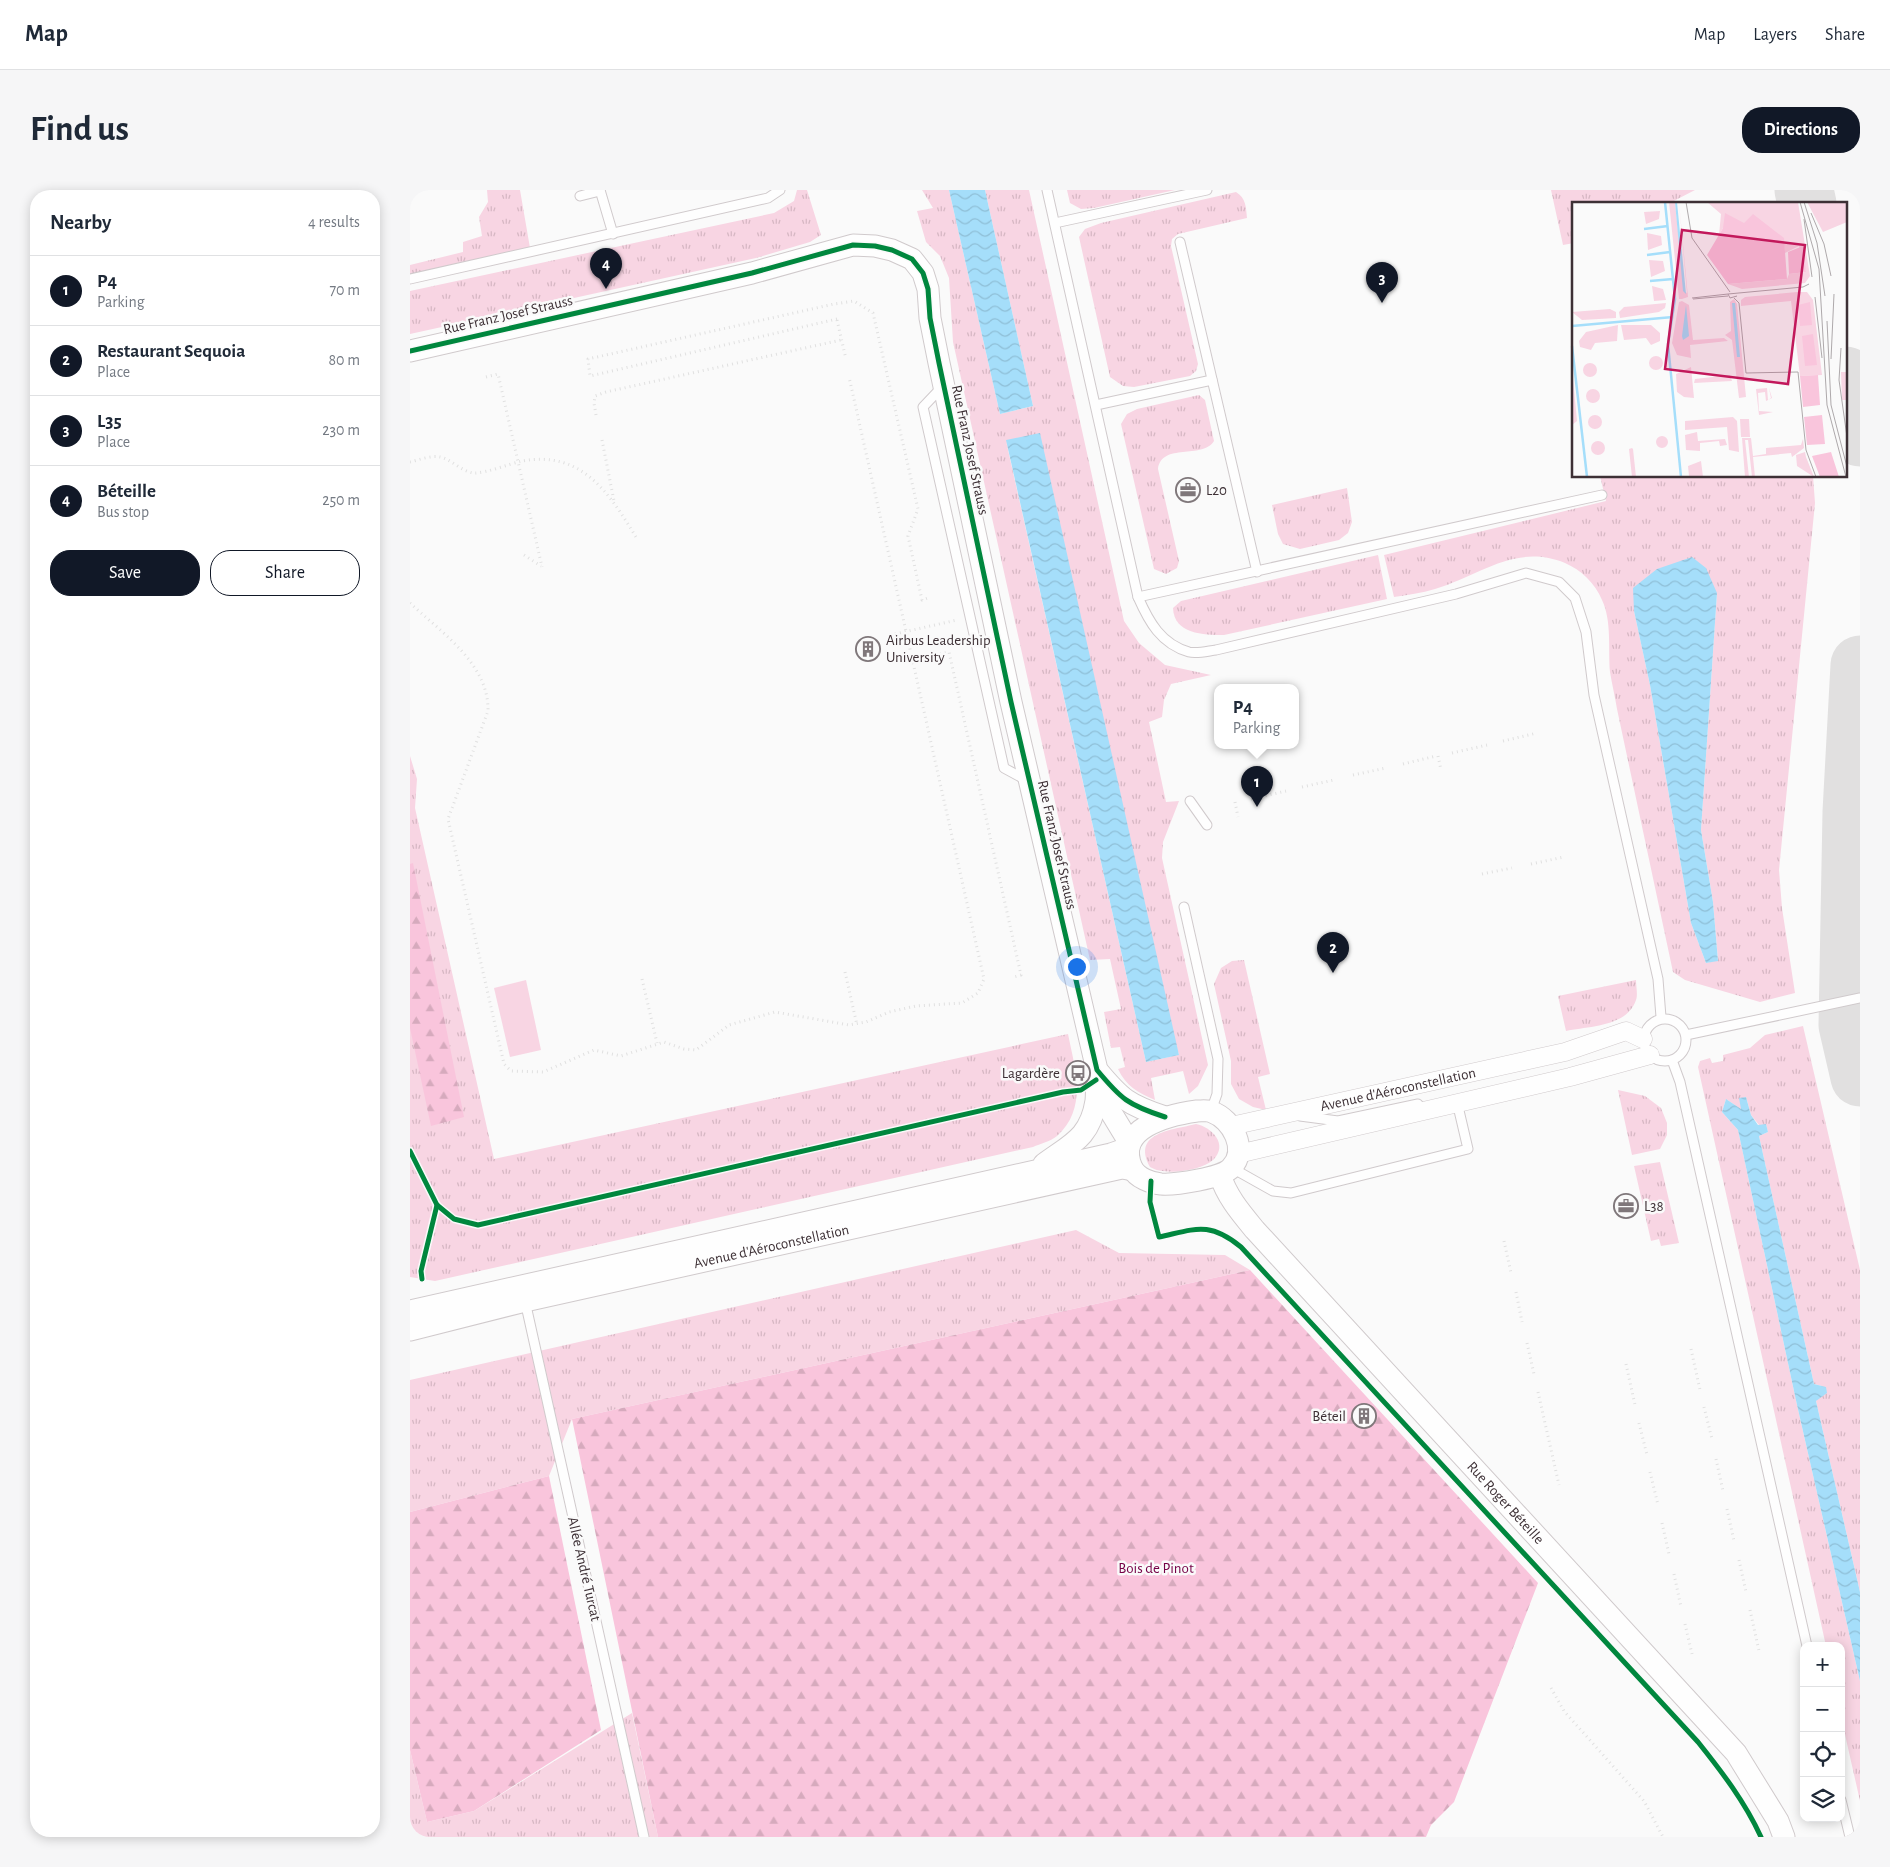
<!DOCTYPE html>
<meta charset="utf-8">
<style>
:root{--surface:#fff;--page:#f6f6f7;--text:#1f2937;--muted:#747a83;--line:#e0e1e3;--accent:#111827}
body{margin:0;font-family:"Alegreya Sans",sans-serif;background:var(--page);color:var(--text)}
.controls{position:absolute;right:15px;bottom:15px;display:grid;overflow:hidden;border-radius:10px;box-shadow:0 2px 12px #0003}
.controls button{width:45px;height:45px;display:grid;place-items:center;padding:0;border:0;border-bottom:1px solid var(--line);background:var(--surface);color:var(--text);font:25px sans-serif}
.you{position:absolute;left:666px;top:776px;width:18px;height:18px;margin:-12px;border:4px solid #fff;border-radius:50%;background:#1a73e8;box-shadow:0 0 0 8px #1a73e833}
.badge{display:grid;place-items:center;width:32px;height:32px;border-radius:50%;background:var(--accent);color:#fff;font-size:16px;font-weight:700}
.pin{position:absolute;translate:-50% -41px;filter:drop-shadow(0 1px 2px #0008)}
.pin::after{content:'';position:absolute;top:26px;width:18px;height:15px;background:inherit;clip-path:polygon(0 0,100% 0,50% 100%)}
.popup{position:absolute;left:804px;top:494px;width:85px;height:65px;box-sizing:border-box;display:grid;place-content:center;border-radius:10px;background:var(--surface);filter:drop-shadow(0 1px 4px #0005);font-size:16px;white-space:nowrap;color:var(--muted)}
.popup b{font-size:19px;color:var(--text)}
.popup::after{content:'';position:absolute;left:50%;top:100%;margin-left:-10px;border:10px solid transparent;border-top-color:var(--surface)}
.list{margin:0;padding:0;list-style:none}
h2{display:flex;justify-content:space-between;align-items:center;height:65px;margin:0;padding:0 20px;font-size:21px}
h2 small{font-size:16px;font-weight:400;color:var(--muted)}
.list li{display:grid;grid-template-columns:32px 1fr auto;gap:15px;align-items:center;box-sizing:border-box;height:70px;padding:0 20px;border-top:1px solid var(--line)}
.list b{display:block;font-size:19px;white-space:nowrap}
.list p{margin:0;font-size:16px;white-space:nowrap;color:var(--muted)}
.list em{font-size:16px;font-style:normal;color:var(--muted)}
.actions{display:flex;gap:10px;padding:15px 20px}
.actions a{flex:1;padding:11px 0;border:1px solid var(--accent);border-radius:20px;text-align:center;font-size:18px;color:var(--accent)}
.actions .main{background:var(--accent);color:#fff}
.icon{flex:none;width:28px;height:28px;fill:none;stroke:currentColor;stroke-width:2;stroke-linecap:round;stroke-linejoin:round}
.map{position:relative;flex:none;width:1450px;height:1647px;overflow:hidden;border-radius:20px}
header{display:flex;align-items:center;gap:30px;box-sizing:border-box;height:70px;padding:0 25px;background:var(--surface);border-bottom:1px solid var(--line)}
header strong{font-size:24px}
nav{display:flex;gap:28px;margin-inline-start:auto;font-size:18px}
.intro{display:flex;align-items:center;justify-content:space-between;box-sizing:border-box;height:120px;padding:0 30px}
h1{margin:0;font-size:35px}
.button{padding:12px 22px;border-radius:20px;background:var(--accent);color:#fff;font-size:18px;font-weight:700}
main{display:flex;gap:30px;padding:0 30px}
aside{flex:1;background:var(--surface);border-radius:20px;box-shadow:0 2px 12px #0003}
.map>svg:first-child{display:block}
.grass{fill:url(#grass-tufts);fill-rule:evenodd}
.forest{fill:url(#forest-firs)}
.garden{fill:#f8d5e3}
.water{fill:url(#water-waves)}
.lines{fill:none;stroke-linecap:round;stroke-linejoin:round}
.taxiway{stroke:#e1e0e0;stroke-width:59}
.service-casing{stroke:#d0cacc;stroke-width:11}
.minor-casing{stroke:#d0cacc;stroke-width:19}
.tertiary-casing{stroke:#d0cacc;stroke-width:23}
.path{stroke:#e0e0e0;stroke-width:3;stroke-dasharray:1 4;stroke-linecap:butt}
.service{stroke:#fefefe;stroke-width:9}
.minor{stroke:#fefefe;stroke-width:18}
.tertiary{stroke:#fefefe;stroke-width:21}
.cycleway-casing{stroke:#fafafa;stroke-width:8}
.cycleway{stroke:#00873e;stroke-width:5}
.labels{text-anchor:middle;dominant-baseline:central;stroke-width:5;stroke-linejoin:round;paint-order:stroke}
.street-label{font-size:15px;fill:#3d3035;stroke:#fafafa}
.poi-label{font-size:15px;fill:#3d3035;stroke:#fafafa;text-anchor:start}
.park-label{font-size:15px;fill:#750147;stroke:#fafafa}
.inset-river{fill:none;stroke:#a5defa;stroke-width:2.5}
.inset-road{fill:none;stroke:#aea9ab;stroke-width:1}
.view{fill:#c2185b;fill-opacity:0.15;stroke:#c2185b;stroke-width:2.5}
.inset-edge{fill:none;stroke:#3d3035;stroke-width:2.5}
</style>
<header>
<strong>Map</strong>
<nav><a>Map</a><a>Layers</a><a>Share</a></nav>
</header>
<div class="intro"><h1>Find us</h1><a class="button">Directions</a></div>
<main>
<aside>
<h2>Nearby<small>4 results</small></h2>
<ul class="list">
<li><span class="badge">1</span><div><b>P4</b><p>Parking</p></div><em>70 m</em></li>
<li><span class="badge">2</span><div><b>Restaurant Sequoia</b><p>Place</p></div><em>80 m</em></li>
<li><span class="badge">3</span><div><b>L35</b><p>Place</p></div><em>230 m</em></li>
<li><span class="badge">4</span><div><b>Béteille</b><p>Bus stop</p></div><em>250 m</em></li>
</ul>
<div class="actions"><a class="main">Save</a><a>Share</a></div>
</aside>
<div class="map">
<svg width="1450" height="1647" viewBox="0 0 1450 1647">
<defs>
<pattern id="grass-tufts" width="24" height="20" patternUnits="userSpaceOnUse" patternTransform="scale(1.25)"><rect width="24" height="20" fill="#f8d5e3"/><path d="M3 7l-1-3M5 7V3M7 7l1-3M15 17l-1-3M17 17v-4M19 17l1-3" fill="none" stroke="#d6b7c3"/></pattern>
<pattern id="forest-firs" width="22" height="20" patternUnits="userSpaceOnUse" patternTransform="scale(1.25)"><rect width="22" height="20" fill="#f9c5dc"/><path d="M5 1l3.5 6h-7zM16 11l3.5 6h-7z" fill="#d6aabd"/></pattern>
<pattern id="water-waves" width="16" height="10" patternUnits="userSpaceOnUse" patternTransform="scale(1.25)"><rect width="16" height="10" fill="#a5defa"/><path d="M0 5q4-4 8 0t8 0" fill="none" stroke="#8fbfd7"/></pattern>
</defs>
<rect width="100%" height="100%" fill="#fafafa"/>
<g class="grass">
<polygon points="77,0 110,0 120,58 0,85 0,75 53,62 53,52 72,46 69,27 78,12"/>
<polygon points="387,0 397,0 411,45 400,52 346,68 0,144 0,101 364,23 384,11"/>
<path d="M512 0H539L590 224 623 216 575 0H619L714 431 729 453 755 475 801 485 761 494 754 510 752 527 739 532 756 612 769 611 753 652 752 668 798 875 788 896 779 904 773 881 741 888 745 910C728 903 716 896 708 879L715 877 710 857 701 858 694 822 711 819 700 769 680 770 543 152 539 88 530 66 516 52 507 21 523 18ZM596 251 769 865H768L736 872Z"/>
<polygon points="657,0 765,0 684,18 671,19 660,13"/>
<polygon points="1141,0 1285,0 1258,14 1164,14 1164,53 1153,55"/>
<path d="M826 2C836 8 836 17 837 28L768 44 762 49 761 56 788 174 786 181 780 186 724 197 713 196 700 187 669 47 675 39 691 33Z"/>
<path d="M789 205 795 210 804 251C792 270 752 252 748 279L769 371 767 378 756 384 744 379 711 234 717 224 727 219Z"/>
<path d="M1190 286H1403L1405 313 1369 680 1372 718 1385 803 1350 812 1275 790 1263 782 1207 519C1205 507 1202 494 1200 482 1198 459 1202 431 1192 410 1185 393 1171 380 1155 373 1105 353 1071 385 1025 399 1012 403 997 405 984 407L974 365 1196 311ZM1307 403 1291 640 1303 712 1308 770 1296 773 1281 733 1240 495 1224 421Z"/>
<polygon points="937,298 942,332 938,343 929,350 890,359 873,354 868,344 862,315"/>
<path d="M968 365 977 409 814 445C793 445 764 444 763 418L771 411Z"/>
<path d="M0 566 7 589 5 618 84 969 658 844C665 879 678 918 647 946 641 951 630 954 623 957L25 1091 0 1087Z"/>
<polygon points="834,770 860,884 848,887 856,920 843,917 829,909 821,894 821,871 804,794 811,778 822,771"/>
<path d="M1226 790C1226 796 1228 805 1226 810 1217 837 1179 836 1156 841L1148 806Z"/>
<polygon points="1393,836 1450,1080 1450,1402 1406,1211 1416,1197 1404,1194 1349,946 1358,942 1356,935 1349,935 1341,925 1336,907 1332,920 1316,909 1312,922 1328,940 1387,1215 1450,1491 1450,1611 1431,1527 1431,1456 1416,1456 1288,877 1290,871 1300,868 1302,873 1313,871 1313,865 1340,858 1355,845"/>
<polygon points="1208,900 1235,906 1251,918 1257,933 1257,945 1250,959 1222,965"/>
<path d="M786 934C802 937 819 955 803 970 791 981 754 986 740 977 721 942 763 940 786 934Z"/>
<polygon points="1250,972 1269,1053 1251,1056 1249,1049 1241,1051 1224,976"/>
<polygon points="666,1040 709,1063 815,1065 840,1080 162,1229 139,1286 0,1322 0,1190"/>
<polygon points="222,1523 248,1647 0,1647 0,1560 17,1632 64,1621"/>
</g>
<g class="forest">
<polygon points="3,673 54,927 21,936 0,838 0,674"/>
<polygon points="840,1080 1128,1393 1044,1612 1021,1635 1016,1647 248,1647 162,1229"/>
<polygon points="139,1286 191,1540 64,1621 17,1632 0,1560 0,1322"/>
</g>
<polygon class="garden" points="116,790 131,860 100,867 84,798"/>
<g class="water">
<polygon points="539,0 575,0 623,216 590,224"/>
<polygon points="630,243 769,865 736,872 596,250"/>
<polygon points="1282,367 1296,378 1307,403 1291,640 1303,712 1308,771 1296,773 1281,733 1240,495 1224,421 1223,398 1247,379"/>
<polygon points="1336,907 1341,925 1348,935 1356,934 1358,942 1349,946 1404,1194 1416,1197 1417,1203 1406,1211 1450,1402 1450,1491 1387,1215 1328,940 1312,922 1316,909 1331,919 1329,908"/>
</g>
<g class="lines">
<g class="taxiway">
<polyline points="1394,0 1397,14"/>
<polyline points="1436,186 1450,247"/>
<polyline points="1450,475 1442,622 1438,835 1450,887"/>
</g>
<defs>
<g id="service">
<polyline points="190,0 203,44"/>
<path d="M637 0 728 407C739 432 751 454 779 462 787 464 798 461 806 460L1046 404 1116 383 1149 392 1165 408 1176 442 1184 505 1248 789 1251 827"/>
<polyline points="170,6 190,1"/>
<polyline points="645,33 797,0"/>
<polyline points="770,52 847,382"/>
<polyline points="0,89 358,8 370,0"/>
<polyline points="532,197 513,217 594,578 618,591"/>
<polyline points="686,215 802,190"/>
<polyline points="728,407 1192,305"/>
<polyline points="780,611 797,635"/>
<polyline points="774,717 808,869 807,904 801,921"/>
<circle cx="1255" cy="850" r="21"/>
<polyline points="1276,845 1450,808"/>
<polyline points="1262,870 1270,892 1397,1456"/>
<polyline points="890,926 928,931 1008,914"/>
<polyline points="822,978 863,1001 881,1003 1058,959 1047,912"/>
<polyline points="115,1111 234,1647"/>
<polyline points="1431,1610 1440,1647"/>
</g>
<g id="minor">
<path id="s1" d="M821 936 1155 862 1216 841 1233 849"/>
<polyline points="828,964 1160,887 1240,865"/>
</g>
<g id="tertiary">
<path d="M0 161 342 83 443 55 465 56 482 60 502 69 513 83 518 99 520 128 529 173 601 512 687 880C711 909 718 915 755 927"/>
<polyline points="685,896 719,952"/>
<path d="M787 921C792 921 798 920 802 922 822 929 839 960 821 978 812 988 765 995 751 994 741 993 727 988 722 978 704 938 758 925 787 921Z"/>
<path d="M634 974C661 954 680 948 686 911 687 901 686 890 687 880"/>
<path id="s2" d="M810 985C817 1007 831 1023 845 1040L1326 1563 1368 1631 1374 1647"/>
<polyline points="0,1121 701,964 718,958"/>
<path id="s3" d="M0 1140 115 1111 712 978 723 980"/>
</g>
</defs>
<use href="#service" class="service-casing"/>
<use href="#minor" class="minor-casing"/>
<use href="#tertiary" class="tertiary-casing"/>
<g class="path">
<polyline points="427,129 180,186 178,169 424,114 444,111 463,123 508,319 498,346 512,410 518,408"/>
<polyline points="427,130 436,169"/>
<polyline points="76,187 88,184 132,377"/>
<polyline points="186,225 184,213 185,206 196,202 431,150"/>
<polyline points="192,250 204,311"/>
<path d="M0 272C8 270 22 265 30 267 41 269 52 282 64 283 77 283 99 274 112 271 172 260 199 303 226 347"/>
<polyline points="114,365 131,376"/>
<path d="M0 413C32 443 79 474 78 521L38 629 94 874 101 881 133 882 184 860 211 866 254 852 274 859 286 860 319 835 365 822 439 835 456 832 479 822 506 816 552 813 568 803 574 789 439 187"/>
<polyline points="485,444 547,430"/>
<polyline points="530,464 539,462 611,785 604,787"/>
<polyline points="1093,551 1127,543"/>
<polyline points="1042,563 1077,555"/>
<polyline points="1028,566 1031,580"/>
<polyline points="993,574 1026,566"/>
<polyline points="943,585 976,578"/>
<polyline points="892,597 924,590"/>
<polyline points="841,609 876,601"/>
<polyline points="825,612 828,627"/>
<polyline points="1121,674 1154,667"/>
<polyline points="1072,684 1102,678"/>
<polyline points="435,782 447,835"/>
<polyline points="232,789 247,853"/>
<polyline points="1094,1051 1101,1083"/>
<polyline points="1106,1102 1112,1132"/>
<polyline points="1117,1153 1124,1184"/>
<polyline points="1281,1159 1290,1200"/>
<polyline points="1216,1174 1225,1215"/>
<polyline points="1128,1202 1149,1295"/>
<polyline points="1294,1217 1302,1249"/>
<polyline points="1229,1233 1237,1265"/>
<polyline points="1306,1269 1313,1301"/>
<polyline points="1240,1282 1248,1315"/>
<polyline points="1317,1319 1324,1351"/>
<polyline points="1252,1333 1259,1364"/>
<polyline points="1329,1370 1336,1402"/>
<polyline points="1264,1384 1271,1417"/>
<polyline points="1340,1420 1349,1461"/>
<polyline points="1275,1434 1282,1464"/>
<polyline points="1141,1498 1154,1521 1234,1611 1253,1647"/>
</g>
<use href="#service" class="service"/>
<use href="#minor" class="minor"/>
<use href="#tertiary" class="tertiary"/>
<defs>
<g id="cycleway">
<path d="M0 161 342 83 443 55 465 56 482 60 502 69 513 83 518 99 520 128 529 173 601 512 687 880C711 909 718 915 755 927"/>
<polyline points="0,961 27,1015 44,1029 68,1035 653,902 671,900 686,890"/>
<path d="M741 991 740 1012 749 1047C786 1039 799 1031 831 1057L1288 1552C1312 1582 1335 1612 1351 1647"/>
<polyline points="12,1089 11,1081 27,1015"/>
</g>
</defs>
<use href="#cycleway" class="cycleway-casing"/>
<use href="#cycleway" class="cycleway"/>
</g>
<defs>
<symbol id="office-ring" viewBox="-11 -11 22 22"><circle r="9.5" fill="#fafafa" stroke="#7f777a" stroke-width="1.5"/><path d="M-6-3h4V-5.5h4V-3h4V5H-6ZM-1-4.5V-3h2v-1.5ZM-6 0V1H6V0Z" fill="#7f777a"/></symbol>
<symbol id="building-ring" viewBox="-11 -11 22 22"><circle r="9.5" fill="#fafafa" stroke="#7f777a" stroke-width="1.5"/><path d="M-4-6H4V6H1V3H-1V6H-4ZM-2.5-4.3h1.7v1.8h-1.7ZM.8-4.3h1.7v1.8H.8ZM-2.5-1h1.7V.8h-1.7ZM.8-1h1.7V.8H.8Z" fill="#7f777a"/></symbol>
<symbol id="bus-ring" viewBox="-11 -11 22 22"><circle r="9.5" fill="#fafafa" stroke="#7f777a" stroke-width="1.5"/><path d="M-5-6H5V4H4V6H2V4H-2V6H-4V4H-5ZM-3.5-4V0h7V-4ZM-3.5 1.2v1.5H-2V1.2ZM2 1.2v1.5H3.5V1.2Z" fill="#7f777a"/></symbol>
</defs>
<g fill-rule="evenodd">
<use href="#office-ring" x="764" y="286" width="28" height="28"/>
<use href="#building-ring" x="444" y="445" width="28" height="28"/>
<use href="#bus-ring" x="654" y="869" width="28" height="28"/>
<use href="#office-ring" x="1202" y="1002" width="28" height="28"/>
<use href="#building-ring" x="940" y="1212" width="28" height="28"/>
</g>
<g class="labels">
<g class="street-label">
<text transform="translate(98 125) rotate(-13)">Rue Franz Josef Strauss</text>
<text transform="translate(560 260) rotate(78)">Rue Franz Josef Strauss</text>
<text transform="translate(647 655) rotate(77)">Rue Franz Josef Strauss</text>
<text stroke="none"><textPath href="#s1" startOffset="171">Avenue d'Aéroconstellation</textPath></text>
<text stroke="none"><textPath href="#s3" startOffset="371">Avenue d'Aéroconstellation</textPath></text>
<text stroke="none"><textPath href="#s2" startOffset="436">Rue Roger Béteille</textPath></text>
<text transform="translate(174 1379) rotate(77)">Allée André Turcat</text>
</g>
<g class="poi-label">
<text x="796" y="300">L20</text>
<text x="476" y="450">Airbus Leadership<tspan x="476" dy="17">University</tspan></text>
<text x="650" y="883" text-anchor="end">Lagardère</text>
<text x="1234" y="1016">L38</text>
<text x="936" y="1226" text-anchor="end">Béteil</text>
</g>
<g class="park-label">
<text x="746" y="1378">Bois de Pinot</text>
</g>
</g>
<g transform="translate(1162 12)">
<rect width="275" height="275" fill="#fafafa"/>
<path d="M97 0H103L112 89 115 91 107 0 116 95 110 97H107ZM135 0H226L238 74 233 81 170 87 156 82 215 77 217 72 234 70 227 44 213 51 211 36 172 21 151 26 147 33 149 12ZM88 9 87 17 74 22 72 10ZM75 31 89 34 90 43 76 48ZM77 58 91 59 93 69 79 75ZM80 84 91 87 94 98 82 99ZM225 90H235L241 98 250 173 228 174 219 99 169 104V98L173 95ZM162 97 165 102 174 195 167 196 160 138 153 133 159 129 158 100ZM110 99 117 103 121 138 152 136 156 139 118 143 119 156 105 153 100 141 107 100ZM94 101 93 106 87 110 48 116 47 110 52 105ZM38 107 44 110V116L10 118 0 110ZM46 123 45 139 23 141 19 148 8 145 7 139 14 130ZM49 123H79L88 131V139L79 143 74 136 52 138ZM77 161a7 7 0 1 1 14 0a7 7 0 1 1-14 0ZM11 168a7 7 0 1 1 14 0a7 7 0 1 1-14 0ZM119 165 122 196 112 195 105 190 104 172ZM0 166 5 219 0 223ZM158 173 160 179 122 181 123 177ZM195 186 196 198 199 196 197 186 200 196 194 199 193 190 186 191 187 209 201 210 187 213 184 187ZM14 194a7 7 0 1 1 14 0a7 7 0 1 1-14 0ZM16 220a7 7 0 1 1 14 0a7 7 0 1 1-14 0ZM161 215 165 219 167 250 157 248 155 225 113 228V219ZM168 217H177L178 235H169ZM125 230 126 239 153 237 155 243 148 244 147 239 128 241V249L114 248 113 233ZM84 240a6 6 0 1 1 12 0a6 6 0 1 1-12 0ZM170 236H179L181 254 194 252V246L229 243 231 237 232 246 220 255 219 251 181 255 183 275H180L176 238H173L177 275H173ZM19 246a7 7 0 1 1 14 0a7 7 0 1 1-14 0ZM60 246 61 247 64 275H60L57 247ZM233 250 234 255 242 275 225 264 224 253ZM129 259 131 275 117 274 116 264Z" fill="#f8d5e3"/>
<path d="M153 11 172 21 181 12 212 36 215 77 156 82 135 53 151 26ZM231 44 234 70 217 72 216 50ZM238 100 240 123 228 124 226 103ZM241 132 245 163 233 164 230 134ZM246 173 248 203 231 205 228 174ZM250 213 253 242 235 243 232 215ZM259 250 267 275H248L240 254Z" fill="#f9c5dc"/>
<path d="M235 0H275V20L251 30ZM269 170H275V198H270Z" fill="#f8d5e3"/>
<path d="M103 0H105L114 92 111 89ZM160 101H163L168 155H165ZM114 103 117 134 111 138 110 134Z" fill="#a5defa"/>
<path class="inset-river" d="M93 0 103 97 96 142 109 275M72 27 96 24M75 53 98 50M78 79 101 77M0 124 101 115M0 144 15 275"/>
<path class="inset-road" d="M114 0 120 36 158 90M228 0 247 67 255 203 274 275M232 0 245 41 253 94M239 11 252 42 259 74M232 17 240 75M165 94 158 96 156 92 231 85 237 82M243 95 250 156M120 96 156 92M162 96 167 101 174 171 226 170 234 248 244 275M121 97 156 94M255 119 259 203 275 265M269 146 267 178 275 235M259 157 262 92"/>
<path class="view" d="M110 28 233 43 216 182 93 167Z"/>
<rect width="275" height="275" class="inset-edge"/>
</g>
</svg>
<div class="controls">
<button>+</button>
<button>−</button>
<button><svg class="icon" aria-label="locate" viewBox="0 0 24 24"><circle cx="12" cy="12" r="6"/><path d="M12 2v4M12 18v4M2 12h4M18 12h4"/></svg></button>
<button><svg class="icon" aria-label="layers" viewBox="0 0 24 24"><path d="M12 4l9 5-9 5-9-5zM3 14l9 5 9-5"/></svg></button>
</div>
<div class="you"></div>
<div class="pin badge" style="left:847px;top:617px">1</div>
<div class="popup"><b>P4</b>Parking</div>
<div class="pin badge" style="left:923px;top:783px">2</div>
<div class="pin badge" style="left:972px;top:113px">3</div>
<div class="pin badge" style="left:196px;top:99px">4</div>
</div>
</main>
